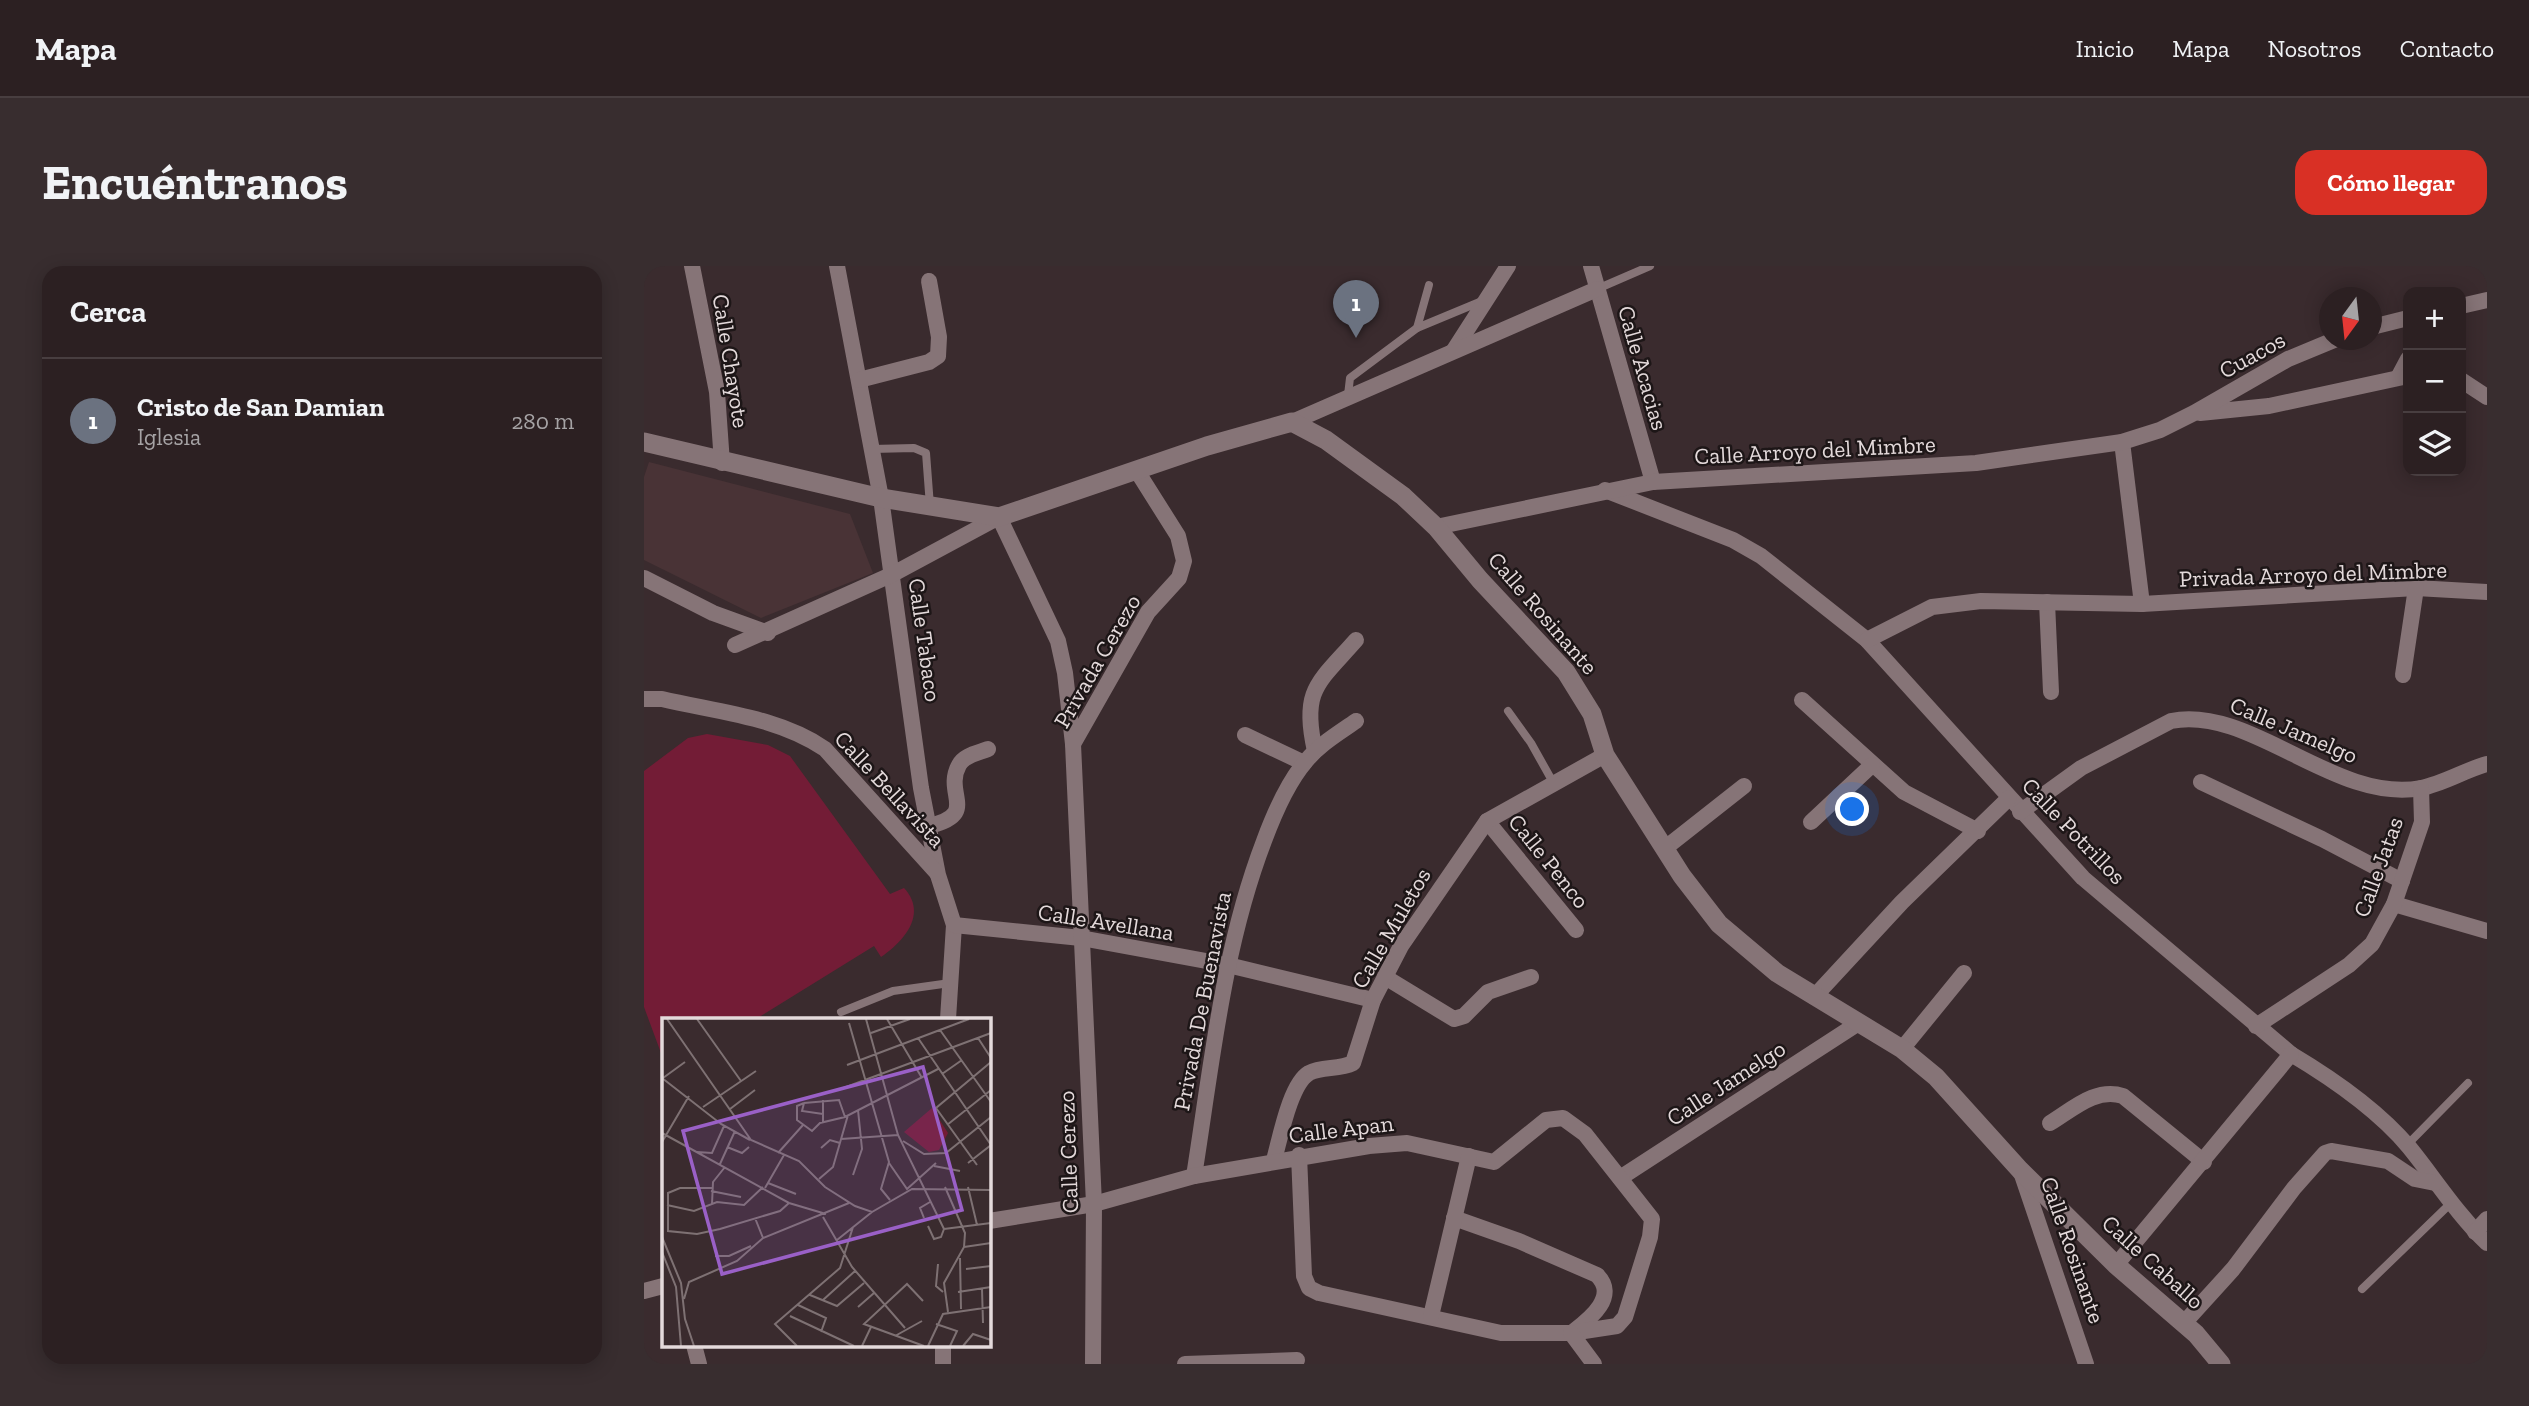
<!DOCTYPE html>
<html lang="es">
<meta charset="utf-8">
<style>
:root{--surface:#2c2022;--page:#382d2f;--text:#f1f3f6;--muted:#a6a3a5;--line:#483e40;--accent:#d93025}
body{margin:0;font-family:"Zilla Slab",serif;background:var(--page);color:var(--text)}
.controls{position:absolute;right:21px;top:21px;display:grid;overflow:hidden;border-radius:14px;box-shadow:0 4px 18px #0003}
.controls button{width:63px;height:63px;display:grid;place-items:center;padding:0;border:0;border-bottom:2px solid var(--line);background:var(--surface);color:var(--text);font:35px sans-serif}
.compass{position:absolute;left:1675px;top:21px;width:63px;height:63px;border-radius:50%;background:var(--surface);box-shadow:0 4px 18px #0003;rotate:195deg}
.you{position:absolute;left:1209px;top:544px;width:24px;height:24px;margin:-18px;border:5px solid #fff;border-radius:50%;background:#1a73e8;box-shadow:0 0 0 10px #1a73e833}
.badge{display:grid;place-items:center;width:46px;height:46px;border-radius:50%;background:var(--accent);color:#fff;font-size:23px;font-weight:700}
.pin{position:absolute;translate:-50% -58px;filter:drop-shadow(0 2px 4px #0008)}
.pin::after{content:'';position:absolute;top:37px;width:24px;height:21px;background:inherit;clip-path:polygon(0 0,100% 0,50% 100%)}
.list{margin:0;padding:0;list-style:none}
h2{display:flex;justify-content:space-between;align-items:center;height:91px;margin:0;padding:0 28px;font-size:30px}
h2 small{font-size:23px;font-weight:400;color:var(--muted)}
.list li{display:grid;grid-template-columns:46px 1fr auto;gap:21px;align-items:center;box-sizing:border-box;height:126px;padding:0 28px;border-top:2px solid var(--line)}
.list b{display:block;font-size:26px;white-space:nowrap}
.list p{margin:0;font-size:23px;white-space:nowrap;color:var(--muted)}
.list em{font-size:23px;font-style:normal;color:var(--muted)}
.icon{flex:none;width:38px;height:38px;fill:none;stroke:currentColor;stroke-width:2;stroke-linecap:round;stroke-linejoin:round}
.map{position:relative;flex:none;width:1843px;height:1098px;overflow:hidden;border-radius:21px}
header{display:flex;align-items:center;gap:42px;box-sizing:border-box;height:98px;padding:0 35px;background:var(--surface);border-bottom:2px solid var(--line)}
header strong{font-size:33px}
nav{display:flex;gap:38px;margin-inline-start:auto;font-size:24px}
.intro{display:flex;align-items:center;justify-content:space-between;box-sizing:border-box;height:168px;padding:0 42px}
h1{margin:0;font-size:49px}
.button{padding:18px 32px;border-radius:21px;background:var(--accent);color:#fff;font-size:24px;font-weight:700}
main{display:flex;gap:42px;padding:0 42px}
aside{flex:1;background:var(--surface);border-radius:21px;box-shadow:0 4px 18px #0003}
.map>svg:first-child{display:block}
.built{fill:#493336}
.green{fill:#731c36}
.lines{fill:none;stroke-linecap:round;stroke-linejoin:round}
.service{stroke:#867477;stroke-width:8}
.minor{stroke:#867477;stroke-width:16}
.tertiary{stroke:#867477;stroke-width:19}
.labels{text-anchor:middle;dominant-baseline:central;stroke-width:5;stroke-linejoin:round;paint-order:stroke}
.street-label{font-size:23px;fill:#e4dadb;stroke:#1d1617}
.inset-road{fill:none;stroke:#7e7173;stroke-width:2}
.view{fill:#9a60c7;fill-opacity:0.15;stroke:#9a60c7;stroke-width:3.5}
.inset-edge{fill:none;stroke:#e4dadb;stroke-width:3.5}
</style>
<header>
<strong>Mapa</strong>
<nav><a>Inicio</a><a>Mapa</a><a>Nosotros</a><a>Contacto</a></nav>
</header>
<div class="intro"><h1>Encuéntranos</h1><a class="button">Cómo llegar</a></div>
<main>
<aside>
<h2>Cerca<small></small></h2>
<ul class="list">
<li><span class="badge" style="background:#6b7280">1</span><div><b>Cristo de San Damian</b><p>Iglesia</p></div><em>280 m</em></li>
</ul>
</aside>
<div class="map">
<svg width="1843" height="1098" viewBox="0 0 1843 1098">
<rect width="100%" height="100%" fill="#3a2b2e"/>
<polygon class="built" points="5,196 206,248 229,307 117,352 0,294 0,211"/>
<path class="green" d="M63 468 124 479 146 490 246 628 260 622C284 648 260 675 237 691L230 680 112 753H19L17 787 0 741V505L44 472Z"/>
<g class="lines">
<g class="service">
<polyline points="953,23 1006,0"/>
<polyline points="773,62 838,35"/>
<polyline points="704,129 706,112 773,62 785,19"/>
<polyline points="228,183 270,182 282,187 286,240"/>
<polyline points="864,445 887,477 910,518"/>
<polyline points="197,746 249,725 306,717"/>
<polyline points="1763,879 1824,817"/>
<polyline points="1718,1023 1807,937"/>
</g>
<g class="minor">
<polyline points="48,0 73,126 78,197"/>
<polyline points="193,0 237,232 277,522 294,609 310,659 304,753"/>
<polyline points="947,0 1009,216"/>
<polyline points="1817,40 1843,34"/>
<polyline points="1728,61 1764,52"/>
<polyline points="810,84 864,0"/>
<polyline points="1755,110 1764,93"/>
<polyline points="215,114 285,96 294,90 295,71 285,15"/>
<polyline points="1817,114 1843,131"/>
<polyline points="1556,147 1625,140 1764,110"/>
<polyline points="648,156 953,23"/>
<polyline points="1478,176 1498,338"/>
<path d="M961 224 1089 274 1117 290 1223 374 1439 612 1647 788C1689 813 1733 843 1765 881 1791 913 1813 948 1843 977"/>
<polyline points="792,261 1009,216 1332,197 1478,176 1516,164 1550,147 1644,93 1690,74"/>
<polyline points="0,312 69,347 124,367"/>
<polyline points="1403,336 1407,426"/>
<polyline points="1223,374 1288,341 1337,335 1498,338 1772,322 1843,326"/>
<polyline points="91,379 249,308 355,251 414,375 421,407 429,478"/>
<polyline points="1759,409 1772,322"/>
<path d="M0 433H18C73 446 135 451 181 483L293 607"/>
<polyline points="1158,434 1260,526 1334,565"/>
<polyline points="601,469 660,497"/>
<path d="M671 485C657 424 674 417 712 374"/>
<polyline points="1557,516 1678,573 1758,615"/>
<path d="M1376 546 1437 502 1527 455C1607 439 1691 538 1777 522 1799 518 1821 504 1843 498"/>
<polyline points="843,555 932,664"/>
<polyline points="1167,556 1228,499"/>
<path d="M285 560C336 548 299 528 315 499 320 489 334 487 344 483"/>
<polyline points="1020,583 1100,520"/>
<polyline points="1750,638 1843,665"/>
<polyline points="310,659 437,672 584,699 729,734"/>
<polyline points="741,711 810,753 820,750 844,726 887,711"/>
<polyline points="1170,731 1258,636 1365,532"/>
<polyline points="1612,760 1705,699 1728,678 1750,638 1778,556 1777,522"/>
<polyline points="1258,783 1320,707"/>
<path d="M1406 857C1429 843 1452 821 1479 830L1560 896"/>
<path d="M630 894C636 873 646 818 665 807 678 800 695 804 709 797L729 734 757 680 843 555 961 489"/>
<polyline points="1377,906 1442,1098"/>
<path d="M550 910C568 797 579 682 620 575 630 548 643 517 662 495 676 478 695 467 712 455"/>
<polyline points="976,912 1213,758"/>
<path d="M810 952 875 975 953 1009C974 1030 947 1052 930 1065"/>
<polyline points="345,955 450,938 550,910 725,880 763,877 850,896 902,854 919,852 941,868 1008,953 1006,971 981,1051 973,1060 927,1067 857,1067 675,1027 665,1022 660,1010 655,889"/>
<polyline points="1831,966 1843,953"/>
<polyline points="1472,999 1647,788"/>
<polyline points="0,1025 19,1020"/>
<polyline points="787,1050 825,890"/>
<polyline points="1540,1057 1589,1003 1650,922 1681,887 1687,885 1744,895 1771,913 1791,917"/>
<polyline points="927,1067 950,1098"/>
<polyline points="50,1079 55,1098"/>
<polyline points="299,1079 299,1098"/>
<polyline points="449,1098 450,938 429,478 504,346 535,312 540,295 534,270 493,205"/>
<polyline points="541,1098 653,1094"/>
</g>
<polyline class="tertiary" points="0,176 237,232 355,251 563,180 648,156 682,174 759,230 792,261 836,314 922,406 948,448 961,489 1038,610 1075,658 1133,707 1258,783 1292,811 1376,904 1472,999 1552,1068 1577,1098"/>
</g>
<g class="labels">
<g class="street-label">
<text transform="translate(1608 89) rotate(-29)">Cuacos</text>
<text transform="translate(87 95) rotate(81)">Calle Chayote</text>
<text transform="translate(999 102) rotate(74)">Calle Acacias</text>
<text transform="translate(1171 184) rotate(-3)">Calle Arroyo del Mimbre</text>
<text transform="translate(1669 308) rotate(-2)">Privada Arroyo del Mimbre</text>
<text transform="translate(899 347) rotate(49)">Calle Rosinante</text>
<text transform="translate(281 374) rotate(82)">Calle Tabaco</text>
<text transform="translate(453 395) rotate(-60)">Privada Cerezo</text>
<text transform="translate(1650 464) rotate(23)">Calle Jamelgo</text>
<text transform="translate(246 523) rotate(47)">Calle Bellavista</text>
<text transform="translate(1430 565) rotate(46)">Calle Potrillos</text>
<text transform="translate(905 595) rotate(51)">Calle Penco</text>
<text transform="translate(1734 601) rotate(-70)">Calle Jatas</text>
<text transform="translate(462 656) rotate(9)">Calle Avellana</text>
<text transform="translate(747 662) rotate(-60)">Calle Muletos</text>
<text transform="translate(558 735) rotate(-79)">Privada De Buenavista</text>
<text transform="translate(1082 817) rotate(-33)">Calle Jamelgo</text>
<text transform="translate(697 863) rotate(-7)">Calle Apan</text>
<text transform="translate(424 886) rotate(-92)">Calle Cerezo</text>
<text transform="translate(1429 984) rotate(71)">Calle Rosinante</text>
<text transform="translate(1509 996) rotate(42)">Calle Caballo</text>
</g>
</g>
<g transform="translate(18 752)">
<rect width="329" height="329" fill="#3a2b2e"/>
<path d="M270 90 286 115 277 132 267 134 242 114Z" fill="#731c36"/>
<path class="inset-road" d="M5 1 89 122 137 143 163 169 193 188 210 194 250 171 329 172M35 1 79 63M204 1 236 117 282 211M225 1 260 60M187 5 227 144 219 171 228 182M278 12 329 84M209 15 248 1M256 20 329 127 306 145M316 20 329 40M185 47 307 1M280 56 300 42M0 60 59 106 88 122M1 60 23 44M176 72 329 15M161 82V104M142 85 135 88V102L150 113 158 105 183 99 276 51M142 85 177 82 183 99M142 85 140 93 161 96M41 89 94 53M68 91 93 72M285 107 329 72M0 115 127 185 164 196M179 121 236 117M241 123 262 136 284 135 329 99M0 124 27 78M65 129 80 135 87 129M159 130 168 122 178 125M35 134 50 135 62 108M116 135 141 107M227 145 245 171 274 145M58 146 73 113M315 147 274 90 329 44M272 148 298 153M191 157 200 131 196 92M157 161 171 149 186 97M106 165 134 176M283 169 303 215 302 229 282 265 286 294M306 169 315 207M50 170H18L6 175V213L35 216 58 211 118 193 127 185M103 170 122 137M49 173 79 179M50 186 51 164 63 149M5 187 32 193 55 184 82 187 101 169M161 199 190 249 243 310M93 200 101 220M262 200 258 190 268 184M266 208 272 221 279 219 282 211M282 211 329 205M0 219 19 265 23 301 32 328M175 222 210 194M302 229 329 225M0 234 14 269 19 328M53 238H67L89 228M298 240 299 291M276 246 274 268 281 274M304 251 329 248M320 271 321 305M296 274 329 269M148 277 175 288 202 265M22 281 27 264 75 243 101 220 187 185M161 282 193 253M261 283 245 266 202 306 262 328M136 287 164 300 159 314M196 289 212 275M128 298 192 328M274 306 295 313 288 328M233 318 260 303M135 328 113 306 178 250 191 209M200 328 209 309M266 328 281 296 329 289M301 328 311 316 329 322"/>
<path class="view" d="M261 49 300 192 60 256 21 113Z"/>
<rect width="329" height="329" class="inset-edge"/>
</g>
</svg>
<div class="controls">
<button>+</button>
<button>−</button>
<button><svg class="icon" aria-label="layers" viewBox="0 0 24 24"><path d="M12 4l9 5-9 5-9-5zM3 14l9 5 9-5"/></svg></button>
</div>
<svg class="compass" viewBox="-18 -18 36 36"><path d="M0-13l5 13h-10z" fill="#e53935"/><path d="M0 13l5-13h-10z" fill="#a6a3a5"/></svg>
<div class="you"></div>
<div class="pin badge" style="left:712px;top:72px;background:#6b7280">1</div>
</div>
</main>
